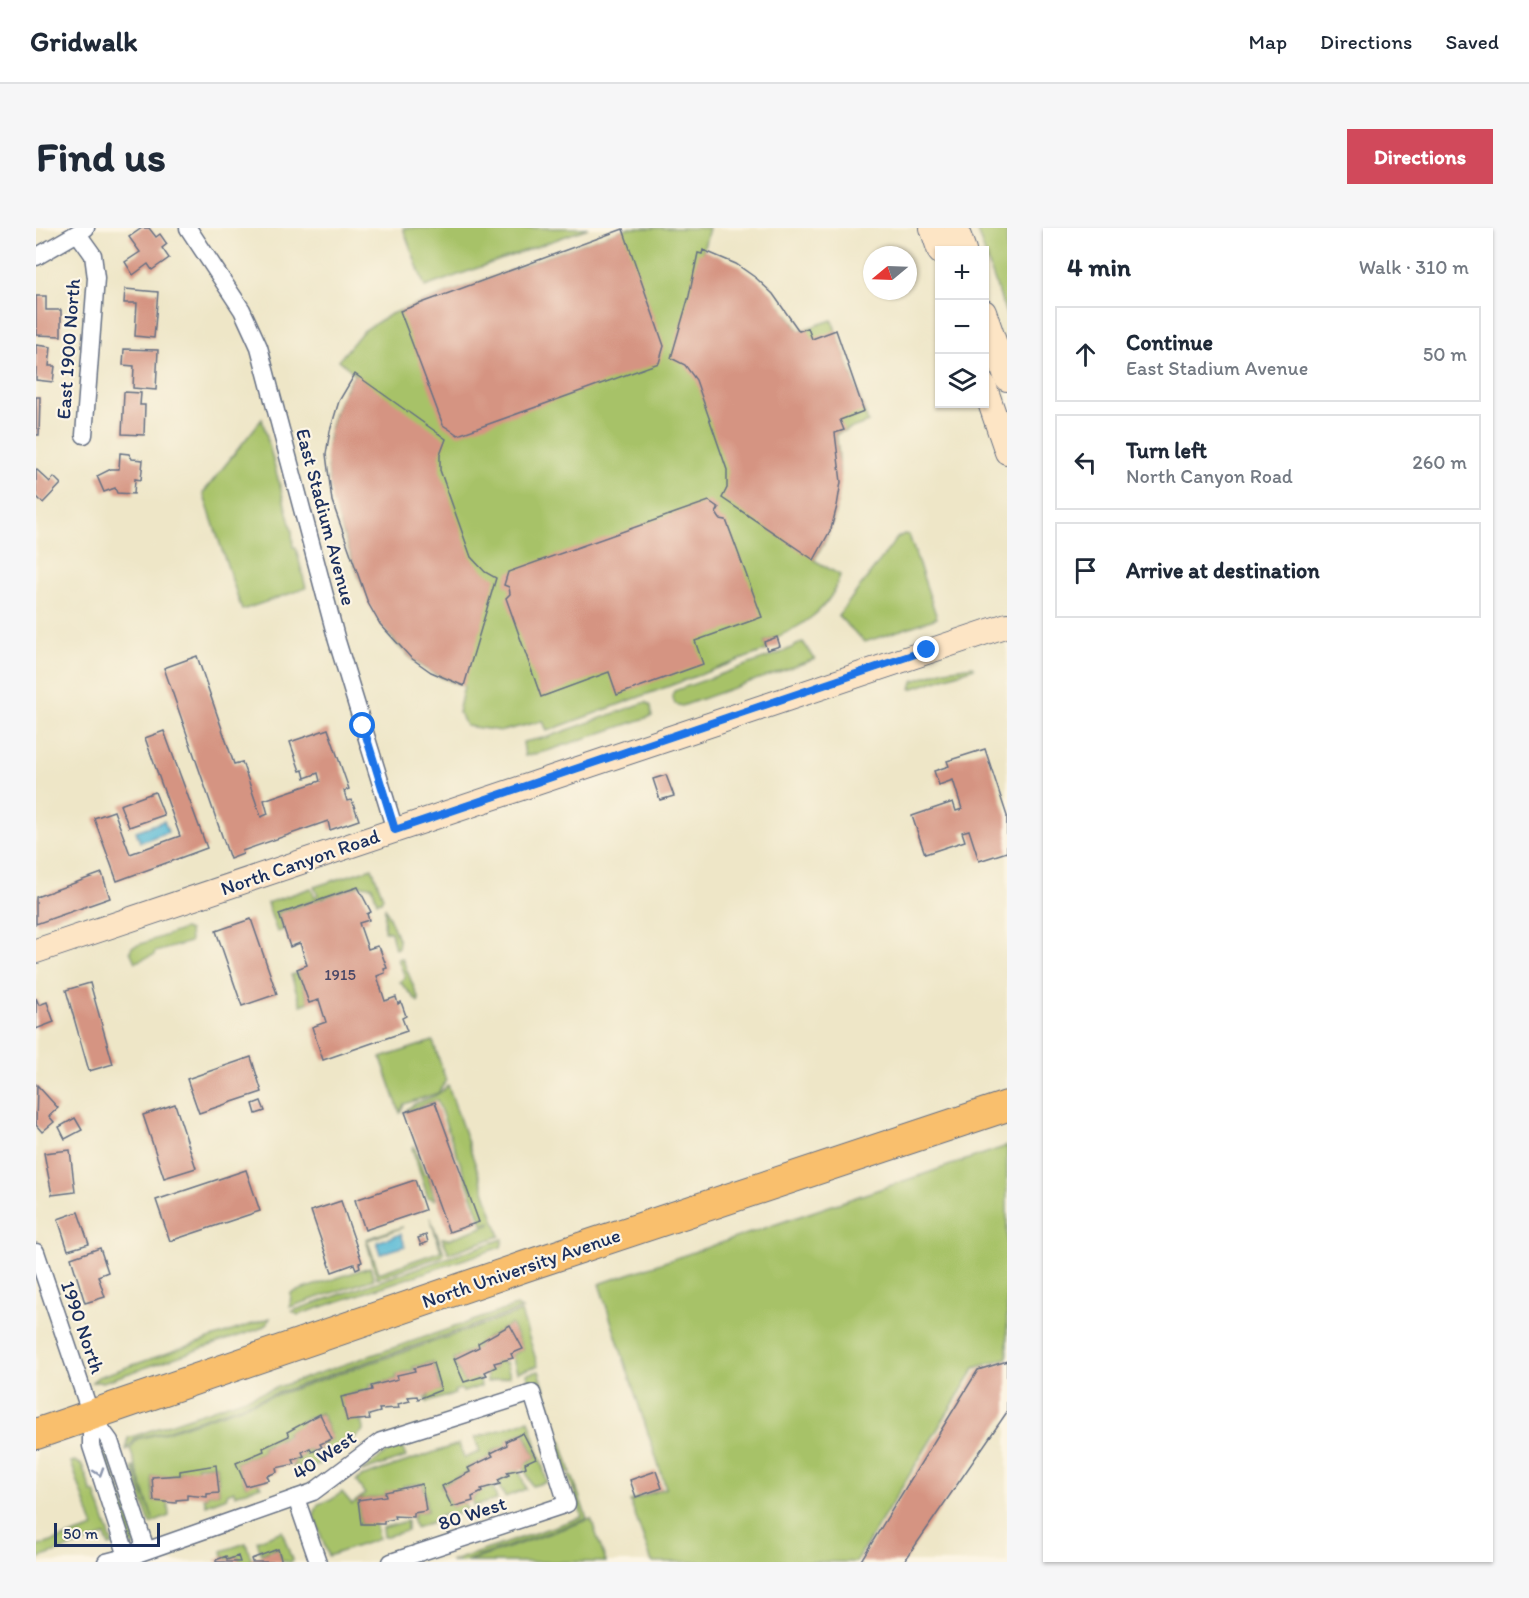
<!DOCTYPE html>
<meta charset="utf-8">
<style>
:root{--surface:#fff;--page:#f6f6f7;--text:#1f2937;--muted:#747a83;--line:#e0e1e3;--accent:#d1495b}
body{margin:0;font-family:Itim,sans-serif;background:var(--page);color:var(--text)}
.controls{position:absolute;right:18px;top:18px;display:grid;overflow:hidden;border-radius:0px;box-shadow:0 2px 4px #0004}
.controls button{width:54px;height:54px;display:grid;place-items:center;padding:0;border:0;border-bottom:2px solid var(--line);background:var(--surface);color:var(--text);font:30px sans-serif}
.compass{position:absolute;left:827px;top:18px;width:54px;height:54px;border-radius:50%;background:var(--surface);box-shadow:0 2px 4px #0004;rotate:251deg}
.scale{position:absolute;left:18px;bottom:15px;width:106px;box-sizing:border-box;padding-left:6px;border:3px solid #1b2f5e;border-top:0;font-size:16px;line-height:21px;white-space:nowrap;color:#1b2f5e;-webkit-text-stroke:4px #fcf5e5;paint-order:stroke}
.stop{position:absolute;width:18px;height:18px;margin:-14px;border:4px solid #1a73e8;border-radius:50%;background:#fff}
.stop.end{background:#1a73e8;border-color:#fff;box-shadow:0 2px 6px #0008}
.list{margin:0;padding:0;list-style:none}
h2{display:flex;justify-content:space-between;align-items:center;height:78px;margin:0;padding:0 24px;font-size:26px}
h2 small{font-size:20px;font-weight:400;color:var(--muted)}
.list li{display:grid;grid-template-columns:39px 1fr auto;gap:18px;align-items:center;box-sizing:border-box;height:96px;margin:0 12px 12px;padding:0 12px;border:2px solid var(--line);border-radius:0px}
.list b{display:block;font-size:22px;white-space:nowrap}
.list p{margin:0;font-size:20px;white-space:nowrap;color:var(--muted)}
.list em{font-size:20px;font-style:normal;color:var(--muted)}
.icon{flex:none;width:33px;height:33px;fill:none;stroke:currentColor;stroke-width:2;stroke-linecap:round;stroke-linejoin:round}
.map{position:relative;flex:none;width:971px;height:1334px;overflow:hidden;border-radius:0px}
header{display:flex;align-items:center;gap:36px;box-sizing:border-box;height:84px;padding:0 30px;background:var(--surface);border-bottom:2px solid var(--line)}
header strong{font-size:28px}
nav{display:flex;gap:33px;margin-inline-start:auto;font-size:21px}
.intro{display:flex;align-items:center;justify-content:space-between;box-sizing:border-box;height:144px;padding:0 36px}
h1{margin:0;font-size:42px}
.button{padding:15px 27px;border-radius:0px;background:var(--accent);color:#fff;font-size:21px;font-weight:700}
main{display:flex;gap:36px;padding:0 36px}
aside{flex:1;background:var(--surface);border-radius:0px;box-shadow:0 2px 4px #0004}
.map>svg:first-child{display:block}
.green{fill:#a7c268;stroke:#617863;stroke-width:1.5}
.water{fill:#57b9d5;stroke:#39749a;stroke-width:1.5}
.building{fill:#d59482}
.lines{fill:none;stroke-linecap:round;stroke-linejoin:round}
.street-casing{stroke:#656f83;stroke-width:19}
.secondary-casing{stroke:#656f83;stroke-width:26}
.highway-casing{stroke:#656f83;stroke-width:32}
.street{stroke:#fff;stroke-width:16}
.secondary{stroke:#fde5c5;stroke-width:24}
.highway{stroke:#f9bf6d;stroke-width:30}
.oneway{stroke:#8d97ae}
.route{stroke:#1a73e8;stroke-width:8}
.labels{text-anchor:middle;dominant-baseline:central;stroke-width:4.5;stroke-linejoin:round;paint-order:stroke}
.number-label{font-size:16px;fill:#4a4867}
.street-label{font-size:20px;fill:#1b2f5e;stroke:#fcf5e5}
</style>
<header>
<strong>Gridwalk</strong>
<nav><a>Map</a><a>Directions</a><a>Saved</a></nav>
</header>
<div class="intro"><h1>Find us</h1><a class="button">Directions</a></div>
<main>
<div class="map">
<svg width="971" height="1334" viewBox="0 0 971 1334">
<rect width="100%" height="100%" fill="#fcf5e5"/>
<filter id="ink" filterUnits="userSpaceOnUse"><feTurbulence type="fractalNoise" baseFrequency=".0167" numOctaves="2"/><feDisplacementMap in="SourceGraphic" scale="12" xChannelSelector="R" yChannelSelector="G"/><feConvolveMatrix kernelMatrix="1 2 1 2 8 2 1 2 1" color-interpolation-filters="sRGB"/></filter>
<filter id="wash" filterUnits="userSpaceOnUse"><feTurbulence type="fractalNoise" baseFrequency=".008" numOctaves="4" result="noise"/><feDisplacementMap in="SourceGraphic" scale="24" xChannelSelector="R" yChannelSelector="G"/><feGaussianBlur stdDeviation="1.35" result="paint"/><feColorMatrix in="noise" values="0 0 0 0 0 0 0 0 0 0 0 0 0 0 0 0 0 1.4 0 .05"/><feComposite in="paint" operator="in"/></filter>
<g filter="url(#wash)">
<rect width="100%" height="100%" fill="#eee6c7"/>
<g class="green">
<polygon points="367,0 552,0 389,59"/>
<path d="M591 0H673L667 23C711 40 738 64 763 103L796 92 832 194 800 206C807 250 805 293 778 332L804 347C795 383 761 402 728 414L731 422 511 503 507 493 466 503 430 498 425 487 422 485 428 458C359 437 336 388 314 325 291 260 276 207 319 146L303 132 327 103 355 86Z"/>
<polygon points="940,0 971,0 971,88"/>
<polygon points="226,191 256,303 257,319 260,320 270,360 206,382 167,265"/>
<polygon points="868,306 873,307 901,390 829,414 802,388 861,310"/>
<polygon points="767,414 779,431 646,478 639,476 636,468 638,463 747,424"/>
<polygon points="937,438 938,440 875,461 877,453 909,442"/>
<polygon points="610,474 615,478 616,488 511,523 489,528 487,514 512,509"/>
<polygon points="336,640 347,669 345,673 341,674 336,658 324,657 242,685 247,702 241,704 231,675 275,660 279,669 282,667 278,659"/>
<polygon points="349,679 363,713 362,720 359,721 355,704 348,703"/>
<polygon points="148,701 153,703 154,714 119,724 118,727 99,734 94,723 96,719"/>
<polygon points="366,730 383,772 382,774 364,754 369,749 362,731"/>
<polygon points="262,745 273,774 265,777 255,747"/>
<polygon points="397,813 410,853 402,865 368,876 364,885 345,830"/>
<path d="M412 857 464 1008 413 1025 406 1010 413 1011 455 996 454 994 447 997 401 872 369 884C378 871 399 874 412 857Z"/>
<polygon points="378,918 388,946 391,946 399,972 392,969 376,920"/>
<polygon points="971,918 971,1130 939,1140 820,1334 616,1334 594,1273 630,1260 563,1056"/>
<polygon points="394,989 408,1025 406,1028 341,1050 330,1011 367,999 331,1012 343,1045 405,1023"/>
<polygon points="467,1011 465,1019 262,1087 256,1083"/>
<polygon points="334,1039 338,1051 254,1079 255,1065"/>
<polygon points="480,1078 486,1081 127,1204 100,1210 90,1223 92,1210"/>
<polygon points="485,1084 502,1138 481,1144 476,1127 487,1121 475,1096 442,1115 443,1119 417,1131 428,1154 439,1149 441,1152 444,1151 445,1158 427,1164 425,1161 418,1163 419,1166 391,1174 389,1170 393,1169 392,1165 405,1162 397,1134 377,1139 378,1142 360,1147 361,1151 334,1157 334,1161 305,1168 311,1193 322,1191 323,1194 326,1193 327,1203 290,1231 284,1221 286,1220 285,1216 296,1211 285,1185 266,1193 267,1197 251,1204 252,1207 226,1219 228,1223 200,1235 210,1258 220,1253 225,1258 199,1267 198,1263 191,1266 191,1269 170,1277 168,1270 171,1270 171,1266 183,1265 181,1237 161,1238 161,1242 144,1243 143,1247 116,1249 117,1273 129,1273 132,1276 133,1288 114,1296 96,1240 98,1239 117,1291 94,1221 101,1211 131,1204"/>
<polygon points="234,1090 231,1096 223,1101 67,1154 56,1154 62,1149"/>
<polygon points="465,1132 467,1135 470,1134 474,1148 451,1154 450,1144 460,1139 459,1135"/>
<polygon points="503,1143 535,1244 531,1245 503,1161 494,1154 491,1146"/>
<polygon points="493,1192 511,1254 496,1258 488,1240 489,1236 500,1230 488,1204 470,1213 471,1217 455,1224 456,1228 431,1240 433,1244 405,1257 416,1279 426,1275 430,1277 431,1282 412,1289 411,1286 404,1288 405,1291 379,1300 376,1289 379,1289 378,1285 391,1283 387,1255 367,1258 367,1262 350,1264 350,1268 322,1272 325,1296 336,1295 340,1298 342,1311 292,1328 278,1287 282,1276 295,1272 306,1264 316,1276 329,1266 320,1253 325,1249 423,1216 428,1230 444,1224 439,1210"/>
<polygon points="365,1217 370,1229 325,1244 353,1223"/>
<polygon points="274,1221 276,1224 279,1223 283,1236 262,1245 256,1237 259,1236 258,1232 268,1228 267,1224"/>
<polygon points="66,1224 71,1226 101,1315 96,1319"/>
<polygon points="39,1233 46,1237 56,1265 59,1264 77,1317 73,1318 69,1308 0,1331 0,1319 58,1300 35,1234"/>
<polygon points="479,1241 480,1244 483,1242 490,1261 469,1269 462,1257 463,1253 473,1248 472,1244"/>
<polygon points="536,1247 551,1291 427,1334 414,1334 546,1289 533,1248"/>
<polygon points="452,1258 454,1261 457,1259 461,1272 437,1278 437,1270"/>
<polygon points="555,1291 570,1334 431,1334"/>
<polygon points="371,1293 371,1303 347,1309 346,1300"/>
<polygon points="246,1303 256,1332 255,1334 246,1333 241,1320 225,1326 221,1313"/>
<polygon points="210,1315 216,1334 205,1334 202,1328 191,1332 190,1328 187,1329 186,1323"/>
</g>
<g class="water">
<polygon points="128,593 132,604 104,614 100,603"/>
<polygon points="365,1006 369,1018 344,1026 341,1014"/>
</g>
<g id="blocks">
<g class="building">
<polygon points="106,0 113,0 120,9 124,6 131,16 126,20 133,30 116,42 112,36 97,47 89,34 104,24 93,9"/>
<polygon points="587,1 628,118 623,135 422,207 407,197 364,83"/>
<polygon points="667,22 700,36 720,50 737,66 763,103 772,100 776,111 800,102 828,183 804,192 808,202 799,205 805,254 801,278 795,301 778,332 686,270 691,260 691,242 660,152 649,137 635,130 653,68 662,25 666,26"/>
<polygon points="89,61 122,64 118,110 99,108 101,75 88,75"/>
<polygon points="0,68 10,68 10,82 25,82 25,108 0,107"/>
<polygon points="0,117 15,119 13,138 19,138 17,154 0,152"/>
<polygon points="88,121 122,122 120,162 97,160 98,138 87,137"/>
<polygon points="319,146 410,211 404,227 404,242 435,329 449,344 460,350 428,458 395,444 375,430 344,396 332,375 296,273 290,226 294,203 303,173"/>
<polygon points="88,164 105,165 104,177 109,177 108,207 86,206"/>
<polygon points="0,169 4,169 3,207 0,207"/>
<polygon points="84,225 93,226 96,231 107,232 105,252 99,251 98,266 81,265 79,260 68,264 61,248 75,241 83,241"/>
<polygon points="0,241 14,254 18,249 25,256 7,275 0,268"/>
<polygon points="673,273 683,280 680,285 684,291 690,292 726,389 659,413 667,436 581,467 573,444 505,469 470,370 474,366 473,359 468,357 472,344"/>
<polygon points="741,409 744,418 731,422 728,414"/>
<polygon points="161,428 198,536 206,534 225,589 232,586 228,572 284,553 282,545 269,550 267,542 264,543 254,514 292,501 313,561 308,563 311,573 316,572 323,592 294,602 292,593 206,623 207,626 194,631 128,440"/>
<polygon points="128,503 171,620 81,653 58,590 78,583 94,626 144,608 109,510"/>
<polygon points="949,521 971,588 971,624 943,633 933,602 926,604 929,613 889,626 876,588 917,574 920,583 926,581 917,552 903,557 898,543 913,538 911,533"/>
<polygon points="630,547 638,568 624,572 617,551"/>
<polygon points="119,564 128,587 93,599 84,577"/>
<polygon points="66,645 74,670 0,696 0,669"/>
<polygon points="322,659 335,684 331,686 333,692 323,695 332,721 341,718 344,721 351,740 348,741 349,745 341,748 349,773 360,769 362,776 365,774 370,788 366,790 371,803 287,832 276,799 290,794 283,772 273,775 261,741 271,737 264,715 254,719 243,686"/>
<polygon points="215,691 241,766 206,778 180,703"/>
<polygon points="54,755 77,836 53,843 30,762"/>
<polygon points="0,770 3,777 11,774 18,794 0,801"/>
<polygon points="215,829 226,864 163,885 151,851"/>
<polygon points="1,857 22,880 13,888 18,894 6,904 0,897"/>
<polygon points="225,873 229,883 220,886 217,876"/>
<polygon points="399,874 443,994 413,1004 369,884"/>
<polygon points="139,876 160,940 128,950 107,887"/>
<polygon points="39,890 46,902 29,911 23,899"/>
<polygon points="34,922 39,964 16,967 8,925"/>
<polygon points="210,942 224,983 134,1013 120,972"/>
<polygon points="379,952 389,982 329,1002 319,972"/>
<polygon points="305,973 326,1034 323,1035 324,1039 320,1041 318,1036 296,1044 275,983"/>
<polygon points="42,984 53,1016 32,1022 22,991"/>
<polygon points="390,1007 392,1014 385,1017 382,1010"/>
<polygon points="64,1020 72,1044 62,1048 69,1069 49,1075 35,1030"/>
<polygon points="474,1097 487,1121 475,1126 477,1130 458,1135 460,1139 449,1144 451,1147 428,1154 418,1131 443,1119 442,1115"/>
<polygon points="971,1133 971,1184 868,1334 824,1334 942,1142"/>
<polygon points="397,1135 405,1162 382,1171 381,1168 372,1169 374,1173 362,1176 363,1180 343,1181 344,1184 333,1187 334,1191 311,1193 305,1169 336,1162 335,1158 362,1151 361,1147 379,1143 378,1140"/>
<polygon points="284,1186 296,1211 284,1216 286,1219 276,1224 274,1220 266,1224 268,1228 257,1232 259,1236 240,1240 241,1244 231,1248 233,1252 210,1258 200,1235 228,1223 227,1220 253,1208 251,1204"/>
<polygon points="487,1205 500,1230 489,1235 490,1239 485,1241 471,1244 473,1247 462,1252 464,1256 445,1261 446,1264 436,1269 437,1273 416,1279 406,1258 434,1244 432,1240 457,1228 455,1225 471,1217 470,1213"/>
<polygon points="180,1237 183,1265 171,1266 171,1269 151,1267 151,1271 140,1272 140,1275 118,1273 116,1249 144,1247 144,1243"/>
<polygon points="620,1243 626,1260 600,1269 594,1252"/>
<polygon points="386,1256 390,1283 378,1285 378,1289 358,1288 359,1291 348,1293 348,1296 325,1296 322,1272 350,1268 349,1264"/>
<polygon points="242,1321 246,1334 216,1334 215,1331"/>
<polygon points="190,1328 191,1332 202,1328 204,1334 180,1334 180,1332"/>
</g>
</g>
</g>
<g filter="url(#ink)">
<use href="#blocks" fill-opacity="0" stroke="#656f83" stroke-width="1.5"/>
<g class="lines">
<defs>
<g id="street">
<polyline points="152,0 206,82 223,119 301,413 359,602"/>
<polyline points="42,6 57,27 60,50 48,207"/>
<polyline points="0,29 50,0"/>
<polyline points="0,1024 55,1187 74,1213 108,1315 101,1326"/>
<polyline points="55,1187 55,1218 89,1322 101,1326"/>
<polyline points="260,1270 282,1334"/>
<polyline points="70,1334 101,1326 277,1264 345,1213 496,1165 531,1276 355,1334"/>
</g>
<g id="secondary">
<polyline points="896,0 904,24"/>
<polyline points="920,0 928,22"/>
<polyline points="948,84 971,151"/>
<polyline points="948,157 971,224"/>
<polyline points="0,723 971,397"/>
</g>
<polyline id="highway" points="0,1206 490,1038 971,878"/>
</defs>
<use href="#street" class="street-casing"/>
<use href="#secondary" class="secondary-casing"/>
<use href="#highway" class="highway-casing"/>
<use href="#street" class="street"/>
<use href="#secondary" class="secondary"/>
<use href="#highway" class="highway"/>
</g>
<defs><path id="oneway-chevron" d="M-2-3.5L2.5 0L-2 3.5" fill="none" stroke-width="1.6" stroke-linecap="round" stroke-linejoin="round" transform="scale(1.5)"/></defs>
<use class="oneway" href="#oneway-chevron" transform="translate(63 1244) rotate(72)"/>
</g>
<g class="lines" filter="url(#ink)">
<polyline class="route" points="327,498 359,602 891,422"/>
</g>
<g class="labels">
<g class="number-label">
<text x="304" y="746">1915</text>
</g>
<g class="street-label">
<text transform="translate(32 121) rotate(-86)">East 1900 North</text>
<text transform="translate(290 289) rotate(75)">East Stadium Avenue</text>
<text transform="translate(264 634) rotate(-19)">North Canyon Road</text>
<text transform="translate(485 1040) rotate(-19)">North University Avenue</text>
<text transform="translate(47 1099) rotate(71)">1990 North</text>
<text transform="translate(288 1227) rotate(-34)">40 West</text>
<text transform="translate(436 1285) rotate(-18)">80 West</text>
</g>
</g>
</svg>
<div class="controls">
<button>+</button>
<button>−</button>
<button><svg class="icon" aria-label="layers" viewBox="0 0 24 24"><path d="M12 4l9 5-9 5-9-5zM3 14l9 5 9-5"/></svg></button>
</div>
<svg class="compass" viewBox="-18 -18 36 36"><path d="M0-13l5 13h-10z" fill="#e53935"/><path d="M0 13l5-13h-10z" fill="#747a83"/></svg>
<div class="scale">50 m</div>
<div class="stop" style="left:327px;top:498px"></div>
<div class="stop end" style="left:891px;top:422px"></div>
</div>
<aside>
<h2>4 min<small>Walk · 310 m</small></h2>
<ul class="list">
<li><svg class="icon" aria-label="ahead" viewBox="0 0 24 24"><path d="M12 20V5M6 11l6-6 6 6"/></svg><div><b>Continue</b><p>East Stadium Avenue</p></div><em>50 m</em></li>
<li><svg class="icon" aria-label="left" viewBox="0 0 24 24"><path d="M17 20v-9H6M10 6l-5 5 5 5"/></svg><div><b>Turn left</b><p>North Canyon Road</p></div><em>260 m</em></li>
<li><svg class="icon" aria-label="arrive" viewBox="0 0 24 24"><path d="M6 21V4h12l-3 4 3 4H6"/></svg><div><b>Arrive at destination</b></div></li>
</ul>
</aside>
</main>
